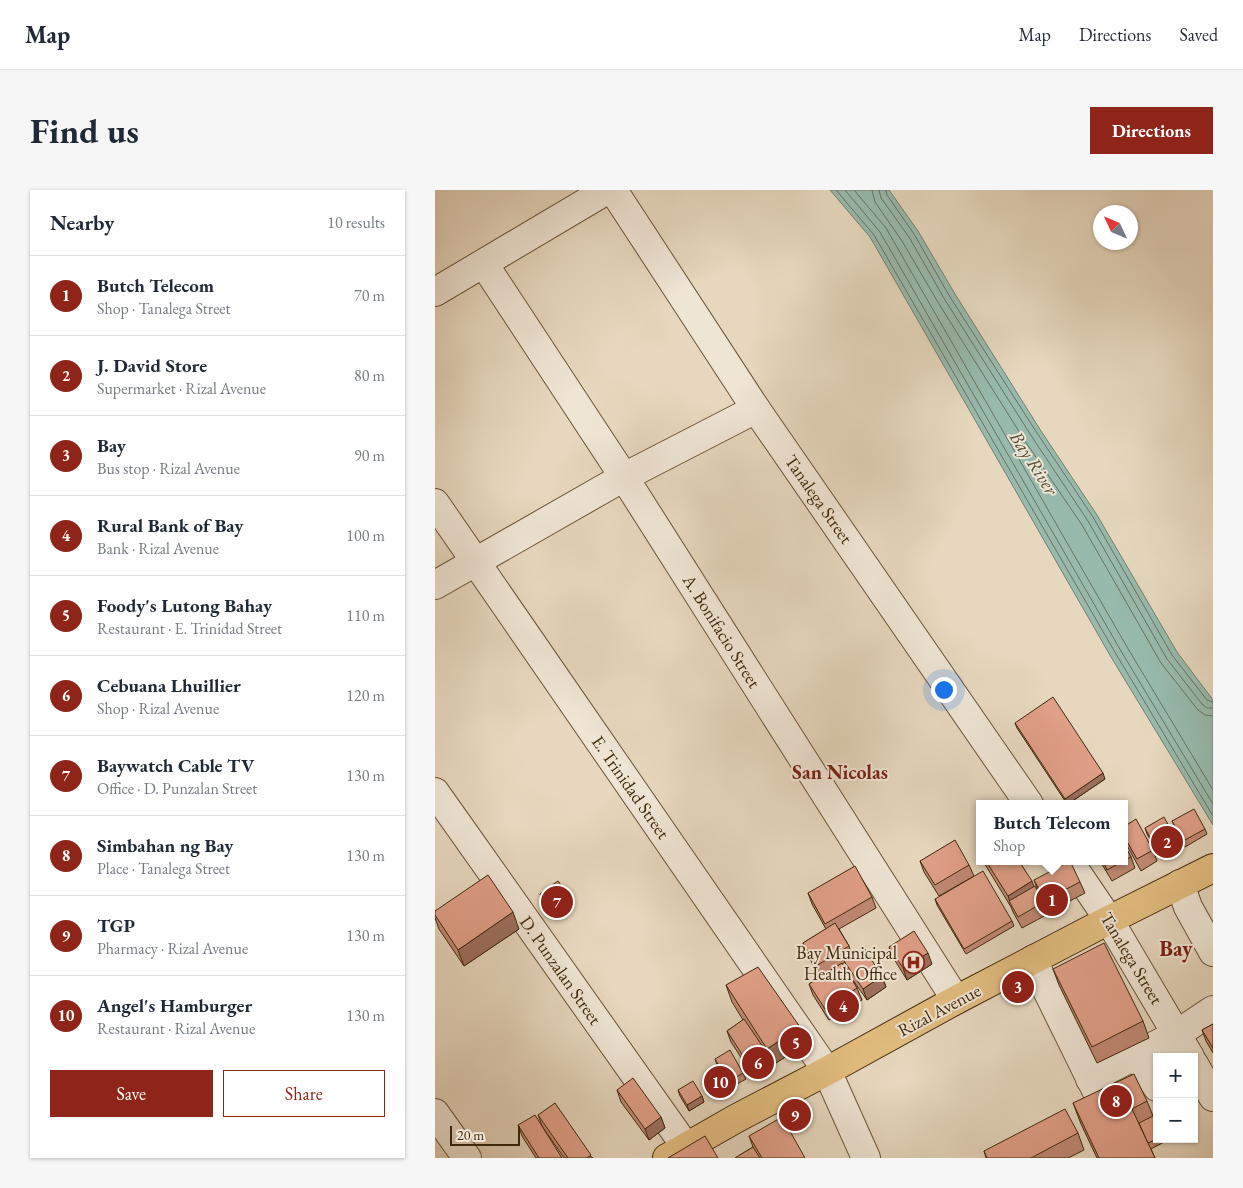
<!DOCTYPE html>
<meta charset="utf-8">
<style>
:root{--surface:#fff;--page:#f6f6f7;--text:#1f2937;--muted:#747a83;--line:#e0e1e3;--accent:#8f2418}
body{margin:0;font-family:"EB Garamond",serif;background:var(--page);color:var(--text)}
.controls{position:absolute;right:15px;bottom:15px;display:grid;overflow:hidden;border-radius:0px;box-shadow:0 1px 4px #0004}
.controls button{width:45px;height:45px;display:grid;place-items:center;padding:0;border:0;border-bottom:1px solid var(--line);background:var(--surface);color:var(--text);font:25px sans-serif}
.compass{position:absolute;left:658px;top:15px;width:45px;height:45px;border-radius:50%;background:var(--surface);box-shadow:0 1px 4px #0004;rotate:314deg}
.scale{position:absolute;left:15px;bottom:12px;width:70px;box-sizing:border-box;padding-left:5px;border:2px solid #40290a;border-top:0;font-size:14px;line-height:18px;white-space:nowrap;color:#40290a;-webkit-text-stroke:4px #efe5d5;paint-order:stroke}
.you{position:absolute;left:508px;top:499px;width:18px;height:18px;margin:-12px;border:4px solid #fff;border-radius:50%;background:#1a73e8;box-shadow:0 0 0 8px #1a73e833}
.badge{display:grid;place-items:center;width:32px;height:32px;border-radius:50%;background:var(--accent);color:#fff;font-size:16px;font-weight:700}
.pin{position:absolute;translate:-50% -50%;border:2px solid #fff;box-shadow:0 1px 5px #0006}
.popup{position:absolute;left:541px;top:610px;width:152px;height:65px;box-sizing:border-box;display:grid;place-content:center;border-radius:0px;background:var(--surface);filter:drop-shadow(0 1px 4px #0005);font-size:16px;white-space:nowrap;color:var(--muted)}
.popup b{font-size:19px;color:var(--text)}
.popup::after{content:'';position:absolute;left:50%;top:100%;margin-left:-10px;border:10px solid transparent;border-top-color:var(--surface)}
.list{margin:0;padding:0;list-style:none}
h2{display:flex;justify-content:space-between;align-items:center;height:65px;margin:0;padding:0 20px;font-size:21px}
h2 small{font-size:16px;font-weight:400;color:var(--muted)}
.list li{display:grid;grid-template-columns:32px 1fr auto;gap:15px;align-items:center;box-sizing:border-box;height:80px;padding:0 20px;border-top:1px solid var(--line)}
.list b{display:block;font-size:19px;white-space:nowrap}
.list p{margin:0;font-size:16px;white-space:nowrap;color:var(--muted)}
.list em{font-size:16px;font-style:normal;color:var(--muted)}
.actions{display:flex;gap:10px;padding:15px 20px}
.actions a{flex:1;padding:11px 0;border:1px solid var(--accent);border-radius:0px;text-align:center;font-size:18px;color:var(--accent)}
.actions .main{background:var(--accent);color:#fff}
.map{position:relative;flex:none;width:778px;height:968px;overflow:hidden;border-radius:0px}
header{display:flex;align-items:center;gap:30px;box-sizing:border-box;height:70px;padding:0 25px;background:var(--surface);border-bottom:1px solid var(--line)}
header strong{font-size:24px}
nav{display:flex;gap:28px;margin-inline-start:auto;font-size:18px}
.intro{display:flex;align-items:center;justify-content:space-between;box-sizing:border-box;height:120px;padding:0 30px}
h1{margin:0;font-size:35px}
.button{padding:12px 22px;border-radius:0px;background:var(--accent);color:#fff;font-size:18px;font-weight:700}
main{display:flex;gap:30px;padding:0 30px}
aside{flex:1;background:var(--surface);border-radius:0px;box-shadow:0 1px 4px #0004}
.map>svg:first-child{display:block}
.water{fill:#97baad;stroke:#74806c}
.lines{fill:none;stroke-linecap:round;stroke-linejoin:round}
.shore{stroke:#6c725c;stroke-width:1}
.minor-casing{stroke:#6a5437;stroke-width:30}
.major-casing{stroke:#40290a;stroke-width:30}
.minor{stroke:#efe5d5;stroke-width:28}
.major{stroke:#e3bc7f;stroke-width:28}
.wall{fill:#c18974;stroke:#40290a}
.shaded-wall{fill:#9d6f5e;stroke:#40290a}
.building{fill:#e09f87;stroke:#40290a}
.labels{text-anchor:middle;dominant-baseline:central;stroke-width:4;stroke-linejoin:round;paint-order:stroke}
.street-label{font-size:18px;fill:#40290a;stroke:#efe5d5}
.poi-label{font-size:18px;fill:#40290a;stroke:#efe5d5;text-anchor:end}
.water-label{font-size:19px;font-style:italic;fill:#564d33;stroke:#efe5d5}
.quarter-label{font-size:20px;font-weight:bold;fill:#7a1f14;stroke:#efe5d5}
.district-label{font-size:22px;font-weight:bold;fill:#7a1f14;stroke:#efe5d5}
</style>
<header>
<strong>Map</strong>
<nav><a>Map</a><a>Directions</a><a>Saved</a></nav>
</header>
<div class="intro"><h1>Find us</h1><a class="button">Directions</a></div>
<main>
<aside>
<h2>Nearby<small>10 results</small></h2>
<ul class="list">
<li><span class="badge">1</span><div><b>Butch Telecom</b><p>Shop · Tanalega Street</p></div><em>70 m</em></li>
<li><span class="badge">2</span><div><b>J. David Store</b><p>Supermarket · Rizal Avenue</p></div><em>80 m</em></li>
<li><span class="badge">3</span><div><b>Bay</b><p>Bus stop · Rizal Avenue</p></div><em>90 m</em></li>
<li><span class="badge">4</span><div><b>Rural Bank of Bay</b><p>Bank · Rizal Avenue</p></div><em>100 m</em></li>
<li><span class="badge">5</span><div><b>Foody's Lutong Bahay</b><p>Restaurant · E. Trinidad Street</p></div><em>110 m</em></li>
<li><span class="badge">6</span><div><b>Cebuana Lhuillier</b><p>Shop · Rizal Avenue</p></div><em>120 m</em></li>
<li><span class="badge">7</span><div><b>Baywatch Cable TV</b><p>Office · D. Punzalan Street</p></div><em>130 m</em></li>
<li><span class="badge">8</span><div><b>Simbahan ng Bay</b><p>Place · Tanalega Street</p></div><em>130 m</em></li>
<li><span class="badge">9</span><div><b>TGP</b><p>Pharmacy · Rizal Avenue</p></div><em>130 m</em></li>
<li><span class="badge">10</span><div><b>Angel's Hamburger</b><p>Restaurant · Rizal Avenue</p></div><em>130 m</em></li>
</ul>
<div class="actions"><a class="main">Save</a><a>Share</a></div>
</aside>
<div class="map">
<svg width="778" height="968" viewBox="0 0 778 968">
<rect width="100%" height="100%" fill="#e6d7be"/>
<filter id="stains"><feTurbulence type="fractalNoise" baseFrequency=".004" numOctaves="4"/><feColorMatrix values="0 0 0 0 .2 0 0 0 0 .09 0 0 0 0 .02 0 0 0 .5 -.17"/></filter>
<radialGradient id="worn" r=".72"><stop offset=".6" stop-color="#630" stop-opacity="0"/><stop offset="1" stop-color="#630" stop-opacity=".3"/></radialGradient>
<polygon class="water" points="395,0 454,0 483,41 520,104 606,241 662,325 742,462 778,510 778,635 676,467 435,47"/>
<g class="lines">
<g class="shore">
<polyline points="401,0 439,45 681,464 778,626"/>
<polyline points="410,0 445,42 686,461 778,614"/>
<polyline points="419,0 451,38 692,457 778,600"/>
<polyline points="437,0 440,12 467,51 504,114 590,251 647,335 726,473 763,520 770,525 778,526"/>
<polyline points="444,0 446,8 474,47 510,110 597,247 653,331 732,469 767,514 772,518 778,518"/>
<polyline points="451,0 452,5 479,44 515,107 602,243 658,327 737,465 772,510 778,512"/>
</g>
<defs>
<g id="minor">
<polyline points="178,0 321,219 594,614"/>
<polyline points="49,74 189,287 521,810"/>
<polyline points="0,102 172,0"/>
<polyline points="0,313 392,881 431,968"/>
<polyline points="0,395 189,287 321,219"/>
<polyline points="0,602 251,957"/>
<polyline points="634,671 674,730 755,867"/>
<polyline points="745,694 753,717 778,762"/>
<polyline points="599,769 605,786 662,902"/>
<polyline points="701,865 722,897"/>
<polyline points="759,874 778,907"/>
<polyline points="655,889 742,844 778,820"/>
<polyline points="0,923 32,968"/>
</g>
<polyline id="major" points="232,968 302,928 392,881 521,810 674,730 778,678"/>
</defs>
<use href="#minor" class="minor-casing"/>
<use href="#major" class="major-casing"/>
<use href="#minor" class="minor"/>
<use href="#major" class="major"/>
</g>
<g class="wall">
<polygon points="580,533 670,589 633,614 632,614 582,538"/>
<polygon points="737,631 770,639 772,644 750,657"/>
<polygon points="690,636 718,660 722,671 706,681 690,652"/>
<polygon points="710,638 743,653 745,658 726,669 712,644"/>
<polygon points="690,656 696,667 700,678 677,691 665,671 690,671"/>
<polygon points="485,671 534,675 539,686 504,706 489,682"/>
<polygon points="548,671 584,671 599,697 609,712 613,724 587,738 578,722 576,717"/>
<polygon points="599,690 645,692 650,703 614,722 603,701"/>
<polygon points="373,703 437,707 441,718 404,739 414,756 417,766 447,786 451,797 432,810 413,783 410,772 407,774 422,798 427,810 394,830 378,805 374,794 385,787 372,764 368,753 391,739 377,714"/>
<polygon points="105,704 138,714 120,727 107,710"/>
<polygon points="500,709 577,731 579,736 531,764 502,715"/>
<polygon points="0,721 84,739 29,776 4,739 0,728"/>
<polygon points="454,757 497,774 472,790 459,769"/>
<polygon points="618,779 708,831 714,848 662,873 624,795"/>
<polygon points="291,795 365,837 371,853 338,875 334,869 336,875 318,886 296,852 292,841 308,830 297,812"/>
<polygon points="778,834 778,863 771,851 767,840"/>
<polygon points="280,869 308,883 311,889 295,898 282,875"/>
<polygon points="182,900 226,927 230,938 214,950 186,912"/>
<polygon points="243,900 267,906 269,912 254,921 245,906"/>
<polygon points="712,911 718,926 722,949 728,949 729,952 716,959 720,968 662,968 646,934 638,913"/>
<polygon points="103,925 158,968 129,968 107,936"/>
<polygon points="83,935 127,968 101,968 87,946"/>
<polygon points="643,943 649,960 633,968 551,968 549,961"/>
<polygon points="314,946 370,968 300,968 318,957"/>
</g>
<g class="shaded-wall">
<polygon points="668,583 670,589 633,614 632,614 630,609"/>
<polygon points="597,691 601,702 575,712 573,706"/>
<polygon points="135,708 138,714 120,727 118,721"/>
<polygon points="78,722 84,739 29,776 23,760"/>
<polygon points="493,763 497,774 472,790 468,778"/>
<polygon points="447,786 451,797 432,810 428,799"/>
<polygon points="365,837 371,853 338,875 332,859"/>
<polygon points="332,863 336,875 318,886 314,875"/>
<polygon points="267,906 269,912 254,921 252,915"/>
<polygon points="226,927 230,938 214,950 210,939"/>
</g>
<g class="building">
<polygon points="618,507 668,583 630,609 580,533"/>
<polygon points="759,619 770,639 748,651 737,631"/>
<polygon points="729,627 743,653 723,663 710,638"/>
<polygon points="701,629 718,660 702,669 690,648 690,636"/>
<polygon points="520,650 534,675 500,695 485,671"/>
<polygon points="690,656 696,667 690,670"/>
<polygon points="551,671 584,671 597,691 573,706"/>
<polygon points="635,671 645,692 610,710 599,690"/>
<polygon points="668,671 688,671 672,680"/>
<polygon points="420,676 437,707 390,734 373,703"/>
<polygon points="548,681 577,731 529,759 500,709"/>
<polygon points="53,685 78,722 23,760 0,725 0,721"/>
<polygon points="123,691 135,708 118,721 105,704"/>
<polygon points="600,696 609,712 583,727 574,711"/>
<polygon points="400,733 414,756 381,776 368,753"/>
<polygon points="479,741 493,763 468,778 454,757"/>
<polygon points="669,753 708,831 657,857 618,779"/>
<polygon points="429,758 447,786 428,799 409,771"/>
<polygon points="407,773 422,798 390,819 374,794"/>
<polygon points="323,777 365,837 332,859 291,795"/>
<polygon points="309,829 332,863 314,875 292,841"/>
<polygon points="778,834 778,858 767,840"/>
<polygon points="295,860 308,883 293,892 280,869"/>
<polygon points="699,884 712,911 697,919 720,968 664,968 638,913"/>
<polygon points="198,888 226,927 210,939 182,900"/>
<polygon points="258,891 267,906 252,915 243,900"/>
<polygon points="120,913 156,965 152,968 133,968 103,925"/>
<polygon points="630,919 643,943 596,968 552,968 549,961"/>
<polygon points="100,925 127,968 104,968 83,935"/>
<polygon points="718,926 722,935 722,949 713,953 704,933"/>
<polygon points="347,927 370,968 327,968 314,946"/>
<polygon points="270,946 283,968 233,968"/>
<polygon points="318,957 325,968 300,968"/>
</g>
<defs>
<symbol id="hospital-ring" viewBox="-11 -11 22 22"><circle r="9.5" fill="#efe5d5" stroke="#8f2418" stroke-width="1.5"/><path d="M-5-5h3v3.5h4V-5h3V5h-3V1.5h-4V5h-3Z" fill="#8f2418"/></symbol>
</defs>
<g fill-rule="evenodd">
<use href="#hospital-ring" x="466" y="760" width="25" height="25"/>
</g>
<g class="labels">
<g class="street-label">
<text transform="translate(384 309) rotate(55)">Tanalega Street</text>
<text transform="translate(287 441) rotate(58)">A. Bonifacio Street</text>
<text transform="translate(196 597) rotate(55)">E. Trinidad Street</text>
<text transform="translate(697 768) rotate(59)">Tanalega Street</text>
<text transform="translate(126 780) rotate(55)">D. Punzalan Street</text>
<text transform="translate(504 820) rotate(-28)">Rizal Avenue</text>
</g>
<g class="poi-label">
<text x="462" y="762">Bay Municipal<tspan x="462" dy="21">Health Office</tspan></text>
</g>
<g class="water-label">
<text transform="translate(599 273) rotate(57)">Bay River</text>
</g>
<g class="quarter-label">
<text x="405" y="582">San Nicolas</text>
</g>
<g class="district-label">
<text x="741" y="758">Bay</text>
</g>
</g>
<rect width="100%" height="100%" filter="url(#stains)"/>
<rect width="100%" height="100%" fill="url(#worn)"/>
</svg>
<div class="controls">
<button>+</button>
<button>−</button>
</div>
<svg class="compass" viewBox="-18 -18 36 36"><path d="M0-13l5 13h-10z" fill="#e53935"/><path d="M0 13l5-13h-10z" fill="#747a83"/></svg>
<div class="scale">20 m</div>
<div class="you"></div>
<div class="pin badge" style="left:617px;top:710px">1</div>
<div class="popup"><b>Butch Telecom</b>Shop</div>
<div class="pin badge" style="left:732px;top:652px">2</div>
<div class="pin badge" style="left:583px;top:797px">3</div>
<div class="pin badge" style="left:408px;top:816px">4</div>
<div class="pin badge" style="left:361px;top:853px">5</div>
<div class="pin badge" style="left:323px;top:873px">6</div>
<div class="pin badge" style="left:122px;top:712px">7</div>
<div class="pin badge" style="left:681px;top:911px">8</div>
<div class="pin badge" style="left:360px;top:925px">9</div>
<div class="pin badge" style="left:285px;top:892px">10</div>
</div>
</main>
